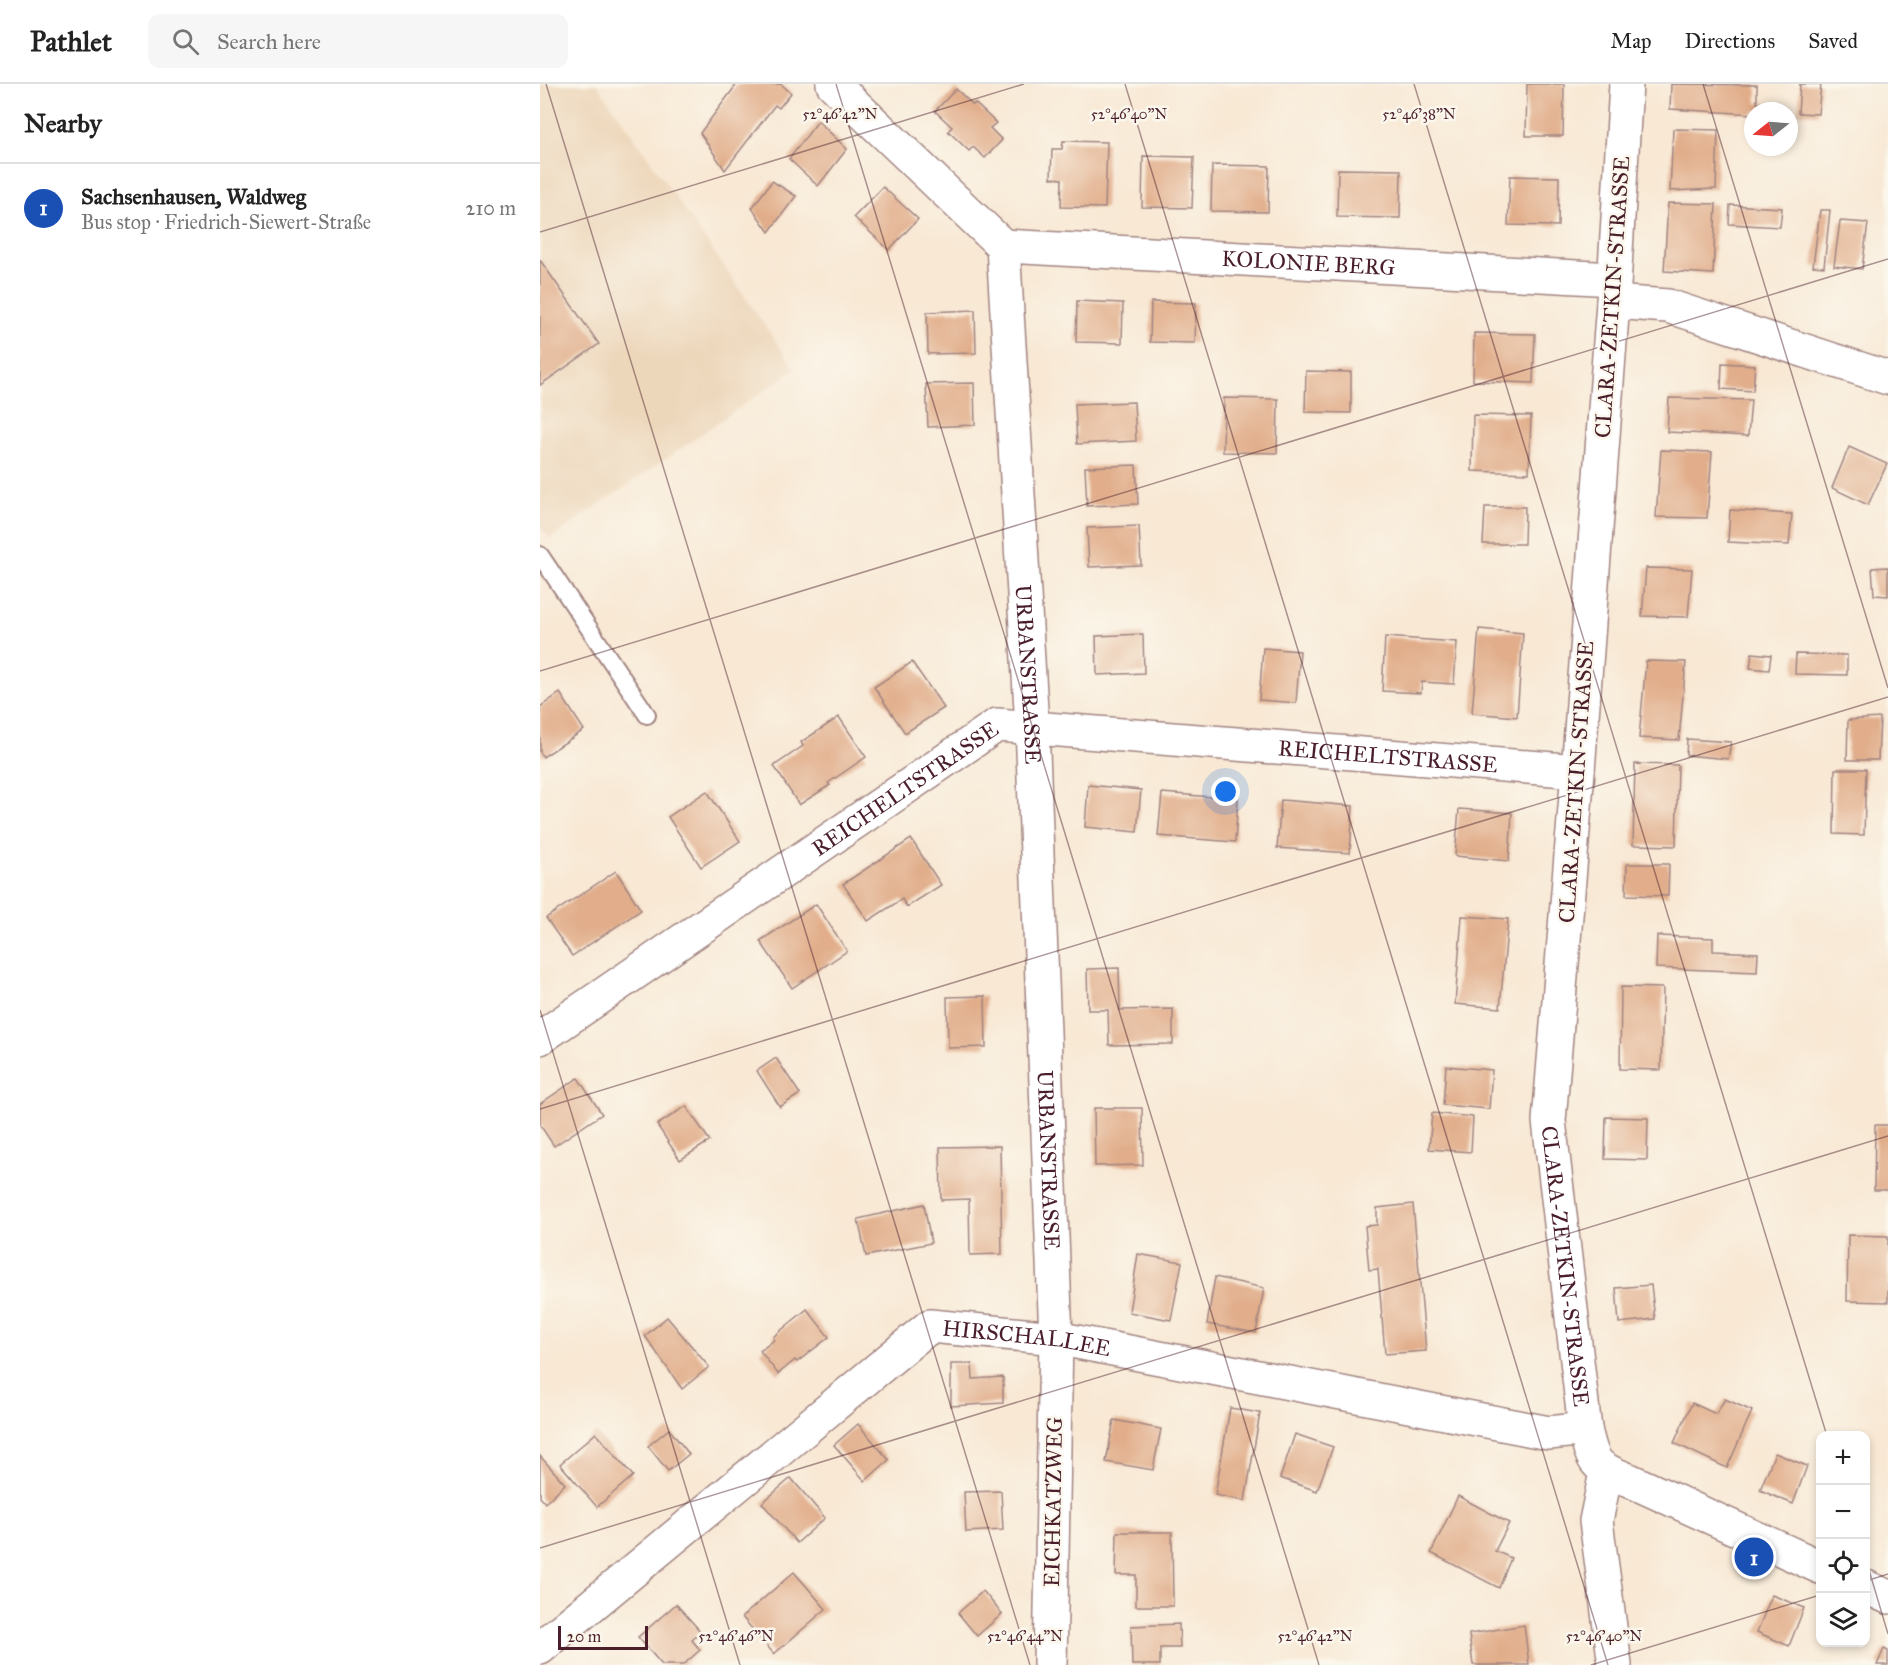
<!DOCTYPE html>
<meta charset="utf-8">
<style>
:root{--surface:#fff;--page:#f6f6f6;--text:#222;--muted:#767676;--line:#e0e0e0;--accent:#0b8043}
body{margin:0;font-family:"IM FELL Great Primer",serif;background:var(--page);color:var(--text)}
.controls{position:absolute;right:18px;bottom:18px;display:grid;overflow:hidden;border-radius:12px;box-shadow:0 3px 9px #0003}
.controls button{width:54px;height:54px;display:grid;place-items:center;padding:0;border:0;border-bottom:2px solid var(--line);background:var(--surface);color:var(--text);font:30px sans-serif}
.compass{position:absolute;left:1204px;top:18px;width:54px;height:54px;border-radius:50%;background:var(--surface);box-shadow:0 3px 9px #0003;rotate:253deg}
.scale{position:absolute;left:18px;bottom:15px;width:90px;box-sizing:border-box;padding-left:6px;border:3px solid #4a1f2b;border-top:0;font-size:16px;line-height:21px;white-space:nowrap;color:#4a1f2b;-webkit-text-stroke:4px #fbf7ec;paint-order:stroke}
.you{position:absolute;left:686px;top:708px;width:21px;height:21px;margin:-15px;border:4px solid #fff;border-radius:50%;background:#1a73e8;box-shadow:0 0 0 9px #1a73e833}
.badge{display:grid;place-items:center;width:39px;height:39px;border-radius:50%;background:var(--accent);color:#fff;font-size:20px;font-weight:700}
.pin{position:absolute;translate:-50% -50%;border:3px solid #fff;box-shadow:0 2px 6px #0006}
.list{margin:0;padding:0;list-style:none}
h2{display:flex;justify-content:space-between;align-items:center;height:78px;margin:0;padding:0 24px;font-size:26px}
h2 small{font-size:20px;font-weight:400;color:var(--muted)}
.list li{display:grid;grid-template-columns:39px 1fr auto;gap:18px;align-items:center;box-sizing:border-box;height:90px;padding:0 24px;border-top:2px solid var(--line)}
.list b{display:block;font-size:22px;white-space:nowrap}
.list p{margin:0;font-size:20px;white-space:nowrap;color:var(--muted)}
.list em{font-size:20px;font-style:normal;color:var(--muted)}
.icon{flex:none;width:33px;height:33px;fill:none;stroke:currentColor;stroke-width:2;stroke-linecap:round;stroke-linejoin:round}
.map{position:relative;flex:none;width:1348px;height:1581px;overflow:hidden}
header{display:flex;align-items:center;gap:36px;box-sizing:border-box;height:84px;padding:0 30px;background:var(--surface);border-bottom:2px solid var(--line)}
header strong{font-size:28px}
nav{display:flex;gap:33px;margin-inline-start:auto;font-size:21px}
.search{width:420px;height:54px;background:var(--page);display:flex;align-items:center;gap:15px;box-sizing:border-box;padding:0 21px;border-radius:12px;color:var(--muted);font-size:22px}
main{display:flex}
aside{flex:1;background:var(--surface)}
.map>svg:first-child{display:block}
.built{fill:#edd7bb}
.building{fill:#e1ad8a}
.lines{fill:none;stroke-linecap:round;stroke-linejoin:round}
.lane-casing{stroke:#a18480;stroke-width:20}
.street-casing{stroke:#a18480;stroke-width:36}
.lane{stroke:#fff;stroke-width:16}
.street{stroke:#fff;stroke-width:33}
.ticks{fill:none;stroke:#4a1f2b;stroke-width:1.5;stroke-opacity:0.45}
.labels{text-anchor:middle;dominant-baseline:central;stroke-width:5;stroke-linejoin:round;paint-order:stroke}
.street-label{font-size:22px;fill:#4a1f2b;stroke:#fbf7ec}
.ticks-label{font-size:15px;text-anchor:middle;fill:#4a1f2b;stroke:#fbf7ec;stroke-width:5;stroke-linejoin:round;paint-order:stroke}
</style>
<header>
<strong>Pathlet</strong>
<div class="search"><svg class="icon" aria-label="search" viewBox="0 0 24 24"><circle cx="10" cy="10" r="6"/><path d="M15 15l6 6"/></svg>Search here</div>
<nav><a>Map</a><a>Directions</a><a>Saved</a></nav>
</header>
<main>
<aside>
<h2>Nearby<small></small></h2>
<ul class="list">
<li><span class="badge" style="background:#1a4fb4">1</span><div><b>Sachsenhausen, Waldweg</b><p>Bus stop · Friedrich-Siewert-Straße</p></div><em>210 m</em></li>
</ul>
</aside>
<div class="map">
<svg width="1348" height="1581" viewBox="0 0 1348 1581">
<rect width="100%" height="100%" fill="#fbf7ec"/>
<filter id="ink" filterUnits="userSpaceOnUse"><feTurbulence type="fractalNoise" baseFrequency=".0167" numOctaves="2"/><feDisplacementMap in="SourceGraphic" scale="12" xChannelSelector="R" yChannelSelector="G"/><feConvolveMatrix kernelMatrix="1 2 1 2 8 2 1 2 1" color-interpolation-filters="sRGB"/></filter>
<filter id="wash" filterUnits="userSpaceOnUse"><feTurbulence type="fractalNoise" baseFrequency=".008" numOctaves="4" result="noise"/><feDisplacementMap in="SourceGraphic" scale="24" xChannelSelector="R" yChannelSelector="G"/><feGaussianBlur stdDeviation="1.35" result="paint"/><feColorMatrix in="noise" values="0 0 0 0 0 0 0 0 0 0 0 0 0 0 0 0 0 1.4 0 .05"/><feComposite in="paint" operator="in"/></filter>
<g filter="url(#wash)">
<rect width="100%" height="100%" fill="#f8e8d4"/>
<polygon class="built" points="0,0 57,0 255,285 10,455 0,442"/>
<g id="blocks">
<g class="building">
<polygon points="197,0 241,0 251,9 239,24 235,21 185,86 160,49"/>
<polygon points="987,0 1024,0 1023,52 986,52"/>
<polygon points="1131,0 1217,1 1217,19 1238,20 1238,27 1213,27 1213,30 1130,25"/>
<polygon points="1260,0 1281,0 1278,30 1258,29"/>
<polygon points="416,5 433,21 435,19 456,39 450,44 462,56 445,74 433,63 429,67 408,47 412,43 395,27"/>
<polygon points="278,37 307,65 278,102 249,75"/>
<polygon points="1133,45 1178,46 1176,105 1130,107"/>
<polygon points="523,57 567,58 565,124 521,123 522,95 511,94 512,65 522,65"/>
<polygon points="603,72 654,73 652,124 602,123"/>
<polygon points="672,81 729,82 728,128 671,127"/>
<polygon points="798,85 861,86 860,134 797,133"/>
<polygon points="970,92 1019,93 1018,142 968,141"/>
<polygon points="232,97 256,112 229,148 212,124"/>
<polygon points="343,103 378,135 349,166 314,133"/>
<polygon points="1128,119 1176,120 1173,190 1124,187"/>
<polygon points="1190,121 1242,124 1240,143 1189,140"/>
<polygon points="1280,126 1290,126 1284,183 1273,182"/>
<polygon points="1300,137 1328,139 1322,185 1294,182"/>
<polygon points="0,176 59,260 0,301"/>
<polygon points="537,217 583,219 582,259 536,258"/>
<polygon points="611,218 656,219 655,259 610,258"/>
<polygon points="435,226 436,269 388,270 387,228"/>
<polygon points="934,249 995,250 993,299 933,297"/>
<polygon points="1182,279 1215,281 1213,307 1181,305"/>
<polygon points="766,287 811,288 811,329 765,328"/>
<polygon points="434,299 435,341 388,343 386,300"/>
<polygon points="684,314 738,315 737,369 683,368"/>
<polygon points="1129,314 1211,316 1208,352 1127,348"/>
<polygon points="594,318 596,357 537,360 535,320"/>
<polygon points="933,331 991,332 989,389 932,387"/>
<polygon points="1309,363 1347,380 1328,421 1292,404"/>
<polygon points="1121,366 1172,368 1167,434 1116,433"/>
<polygon points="596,381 598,420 547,422 545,383"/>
<polygon points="945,423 985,423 984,460 943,460"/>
<polygon points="1190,426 1252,430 1249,461 1188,458"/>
<polygon points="599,442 601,481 549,483 547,444"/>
<polygon points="1348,483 1348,512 1334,511 1332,484"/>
<polygon points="1106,484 1152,485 1148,533 1102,532"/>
<polygon points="939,545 983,549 977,633 932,629"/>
<polygon points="603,550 604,589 557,591 556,552"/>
<polygon points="845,553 917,558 914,600 882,598 881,609 842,607"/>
<polygon points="723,564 760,567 756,619 719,616"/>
<polygon points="1212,569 1231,571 1229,586 1210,584"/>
<polygon points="1256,570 1307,571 1307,591 1255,590"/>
<polygon points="1106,577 1146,578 1139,656 1099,654"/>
<polygon points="372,578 404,624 365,649 334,603"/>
<polygon points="20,609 44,646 3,673 0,668 0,623"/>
<polygon points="299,633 326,673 288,699 290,701 259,721 234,682 263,662 261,658"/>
<polygon points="1340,634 1338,676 1307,676 1308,636"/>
<polygon points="1147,655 1191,658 1188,675 1146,671"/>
<polygon points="1095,680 1138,681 1136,762 1093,761"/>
<polygon points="1295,685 1326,685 1324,751 1294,750"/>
<polygon points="548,701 601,706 597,748 545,743"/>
<polygon points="167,707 200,757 161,783 128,733"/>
<polygon points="622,709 698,715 695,758 618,752"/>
<polygon points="741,716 813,722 810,769 737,764"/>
<polygon points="919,725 972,729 969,777 915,772"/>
<polygon points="371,755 401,801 367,823 362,815 328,837 303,800"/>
<polygon points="1087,780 1129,780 1128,812 1086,811"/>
<polygon points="76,787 101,826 32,872 6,834"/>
<polygon points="276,820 307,867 252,904 220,857"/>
<polygon points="922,832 968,835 960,924 915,920"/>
<polygon points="1117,852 1173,854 1173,867 1218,869 1217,888 1116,884"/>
<polygon points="579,884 580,926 633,925 633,960 569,961 568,926 548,926 547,885"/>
<polygon points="1081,903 1123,904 1121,986 1080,985"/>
<polygon points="445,912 446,963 408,964 407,913"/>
<polygon points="236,974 260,1010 240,1023 217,987"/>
<polygon points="906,982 952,986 949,1025 903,1021"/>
<polygon points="38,994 62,1030 14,1062 0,1041 0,1020"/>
<polygon points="146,1022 170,1057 140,1076 117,1041"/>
<polygon points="554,1024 602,1024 603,1081 555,1082"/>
<polygon points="892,1029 933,1033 931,1068 889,1065"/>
<polygon points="1066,1033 1108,1034 1107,1076 1065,1075"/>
<polygon points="1335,1041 1348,1041 1348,1106 1334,1106"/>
<polygon points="460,1062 462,1170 430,1171 429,1115 401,1116 400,1063"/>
<polygon points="384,1120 391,1159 326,1172 318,1135"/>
<polygon points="873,1120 886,1267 845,1270 838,1185 829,1186 825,1142 837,1141 837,1124"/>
<polygon points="1308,1151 1348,1152 1348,1218 1307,1217"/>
<polygon points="598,1170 642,1178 631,1236 589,1228"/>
<polygon points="675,1193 724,1204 716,1249 667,1240"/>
<polygon points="1111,1201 1115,1235 1079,1239 1076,1204"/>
<polygon points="267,1225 289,1253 257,1278 255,1276 238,1290 220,1267 234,1256 233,1253"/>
<polygon points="127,1233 169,1283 142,1305 105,1252"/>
<polygon points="411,1280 432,1280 433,1295 463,1293 463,1319 411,1322"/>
<polygon points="1185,1315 1212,1327 1187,1384 1134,1359 1152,1319 1176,1330"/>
<polygon points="690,1324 720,1329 705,1417 675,1411"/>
<polygon points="574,1336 621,1345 613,1386 566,1378"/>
<polygon points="318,1340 349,1376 325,1397 294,1361"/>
<polygon points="129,1345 149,1370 128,1387 108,1362"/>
<polygon points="56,1349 93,1392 57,1423 20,1380"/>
<polygon points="755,1350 793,1363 777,1407 740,1394"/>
<polygon points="1235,1369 1267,1382 1253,1420 1220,1406"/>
<polygon points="0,1372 25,1400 5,1419 0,1413"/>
<polygon points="251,1394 285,1434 257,1459 222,1419"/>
<polygon points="461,1407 463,1446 426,1448 424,1408"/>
<polygon points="918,1412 969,1439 955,1467 971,1474 959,1504 891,1469"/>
<polygon points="577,1448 632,1448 633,1522 596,1522 596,1491 576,1491"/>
<polygon points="254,1488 286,1525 234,1570 202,1533"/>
<polygon points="443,1507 462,1530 437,1552 418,1529"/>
<polygon points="1232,1511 1264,1524 1249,1562 1217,1548"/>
<polygon points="136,1520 161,1548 152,1556 160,1566 143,1581 122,1581 98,1553"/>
<polygon points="639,1540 640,1564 620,1564 620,1581 592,1581 591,1542"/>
<polygon points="984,1541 989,1581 933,1581 929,1550"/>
<polygon points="1344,1565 1348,1567 1348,1581 1337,1581"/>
</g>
</g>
</g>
<g filter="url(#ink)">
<use href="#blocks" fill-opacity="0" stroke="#a18480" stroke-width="1.5"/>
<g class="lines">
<defs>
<polyline id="lane" points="0,471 107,631"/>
<g id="street">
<path id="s1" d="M293 0 463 162 492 642 516 1254 510 1581"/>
<path id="s2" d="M1086 0 1073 218 1038 687 1009 1037 1045 1345C1053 1379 1054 1383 1089 1396L1280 1483"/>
<path id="s3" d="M463 162 1074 195"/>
<polyline points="1073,218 1128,222 1348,294"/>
<path id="s4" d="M0 954 457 641 1038 687"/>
<polyline points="1066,1388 1056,1437 1075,1581"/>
<polyline points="1326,1503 1348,1513"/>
<path id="s5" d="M0 1564 390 1242 516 1254 1009 1349 1045 1345"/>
</g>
</defs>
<use href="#lane" class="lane-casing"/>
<use href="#street" class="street-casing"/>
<use href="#lane" class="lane"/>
<use href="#street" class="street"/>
</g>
</g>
<path class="ticks" d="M6 0 490 1581M296 0 779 1581M585 0 1068 1581M874 0 1287 1352M1163 0 1348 604M0 148 484 0M0 587 1348 175M0 926 200 1581M0 1025 1348 613M0 1464 1348 1052M1326 1476 1348 1550M1326 1497 1348 1490M1051 1581 1280 1511"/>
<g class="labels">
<g class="street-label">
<text stroke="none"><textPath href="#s3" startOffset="306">KOLONIE BERG</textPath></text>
<text transform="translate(1072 213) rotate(-86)">CLARA-ZETKIN-STRASSE</text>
<text stroke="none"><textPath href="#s1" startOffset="664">URBANSTRASSE</textPath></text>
<text stroke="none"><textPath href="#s4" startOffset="946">REICHELTSTRASSE</textPath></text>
<text transform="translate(1036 698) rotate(-86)">CLARA-ZETKIN-STRASSE</text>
<text stroke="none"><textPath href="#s4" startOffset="442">REICHELTSTRASSE</textPath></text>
<text stroke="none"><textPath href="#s1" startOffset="1150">URBANSTRASSE</textPath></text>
<text stroke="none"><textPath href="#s2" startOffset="1186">CLARA-ZETKIN-STRASSE</textPath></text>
<text stroke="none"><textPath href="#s5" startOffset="603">HIRSCHALLEE</textPath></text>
<text transform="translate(513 1418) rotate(-89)">EICHKATZWEG</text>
</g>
</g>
<g class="ticks-label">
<text x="300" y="35">52°46'42"N</text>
<text x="589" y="35">52°46'40"N</text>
<text x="879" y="35">52°46'38"N</text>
<text x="196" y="1557">52°46'46"N</text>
<text x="485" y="1557">52°46'44"N</text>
<text x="775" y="1557">52°46'42"N</text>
<text x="1064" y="1557">52°46'40"N</text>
</g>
</svg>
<div class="controls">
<button>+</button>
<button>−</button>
<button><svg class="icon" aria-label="locate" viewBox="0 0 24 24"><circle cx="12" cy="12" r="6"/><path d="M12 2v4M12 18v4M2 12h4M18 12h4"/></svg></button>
<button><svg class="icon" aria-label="layers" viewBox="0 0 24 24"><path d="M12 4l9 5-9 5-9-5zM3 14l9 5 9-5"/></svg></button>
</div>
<svg class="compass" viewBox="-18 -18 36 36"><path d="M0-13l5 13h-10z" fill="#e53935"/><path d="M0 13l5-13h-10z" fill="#767676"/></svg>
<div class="scale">20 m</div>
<div class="you"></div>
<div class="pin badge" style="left:1214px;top:1473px;background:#1a4fb4">1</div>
</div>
</main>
